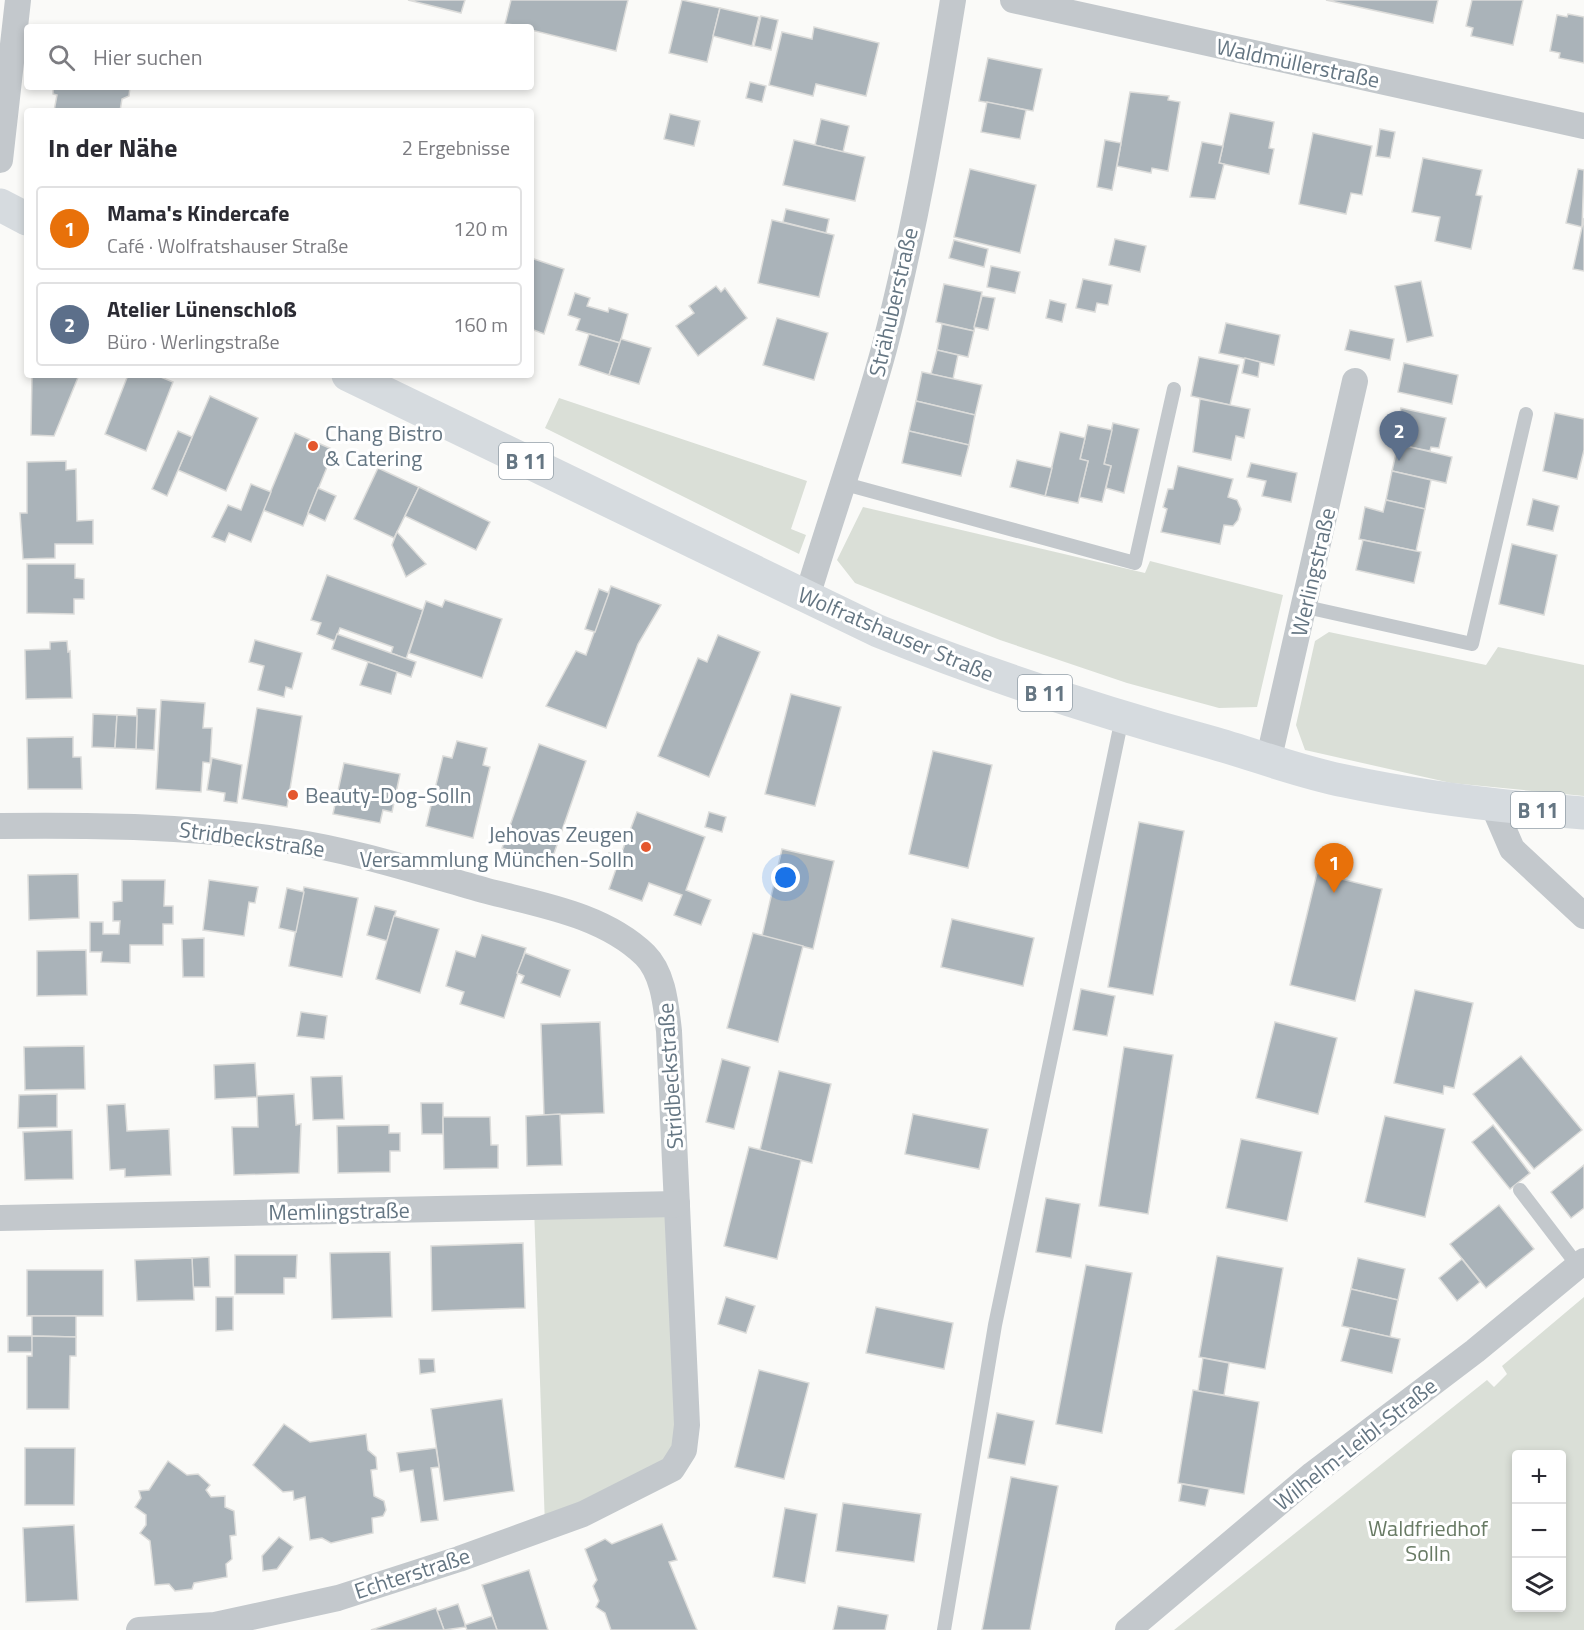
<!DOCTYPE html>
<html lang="de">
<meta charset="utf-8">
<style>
:root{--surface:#fff;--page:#f7f7f7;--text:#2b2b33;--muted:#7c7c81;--line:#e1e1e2;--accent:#2563eb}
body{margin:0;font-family:"Titillium Web",sans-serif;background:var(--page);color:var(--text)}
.controls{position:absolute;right:18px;bottom:18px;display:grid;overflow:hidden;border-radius:6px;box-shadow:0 3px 9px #0003}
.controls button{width:54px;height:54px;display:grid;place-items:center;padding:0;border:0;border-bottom:2px solid var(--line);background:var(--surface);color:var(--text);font:30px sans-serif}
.you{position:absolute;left:786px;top:878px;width:21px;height:21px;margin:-15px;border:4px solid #fff;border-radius:50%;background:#1a73e8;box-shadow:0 0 0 9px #1a73e833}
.badge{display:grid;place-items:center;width:39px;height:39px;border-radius:50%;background:var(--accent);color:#fff;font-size:20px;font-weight:700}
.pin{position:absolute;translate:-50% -50px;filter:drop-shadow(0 2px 3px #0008)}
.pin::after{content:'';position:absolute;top:32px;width:21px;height:18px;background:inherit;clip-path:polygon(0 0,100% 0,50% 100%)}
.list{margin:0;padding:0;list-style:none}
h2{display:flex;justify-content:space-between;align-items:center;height:78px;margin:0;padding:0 24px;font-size:26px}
h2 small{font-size:20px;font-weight:400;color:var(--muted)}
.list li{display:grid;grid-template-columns:39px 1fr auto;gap:18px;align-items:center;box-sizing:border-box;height:84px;margin:0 12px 12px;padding:0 12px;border:2px solid var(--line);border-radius:6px}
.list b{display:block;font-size:22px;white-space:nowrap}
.list p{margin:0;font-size:20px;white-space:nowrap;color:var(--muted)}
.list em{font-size:20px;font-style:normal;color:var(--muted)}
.icon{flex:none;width:33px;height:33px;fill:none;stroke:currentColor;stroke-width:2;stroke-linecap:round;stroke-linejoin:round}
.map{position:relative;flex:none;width:1584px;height:1630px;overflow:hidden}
.search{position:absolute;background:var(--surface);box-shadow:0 3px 9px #0003;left:24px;top:24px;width:510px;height:66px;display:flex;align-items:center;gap:15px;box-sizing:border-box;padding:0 21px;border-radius:6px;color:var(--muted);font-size:22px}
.panel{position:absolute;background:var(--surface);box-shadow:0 3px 9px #0003;left:24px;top:108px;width:510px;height:270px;border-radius:6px}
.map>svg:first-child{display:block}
.green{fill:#dadfd7;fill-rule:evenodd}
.building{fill:#aab3b9;stroke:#dcdcda;stroke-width:1.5}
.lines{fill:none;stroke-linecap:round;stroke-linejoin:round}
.lane{stroke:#c3c8cc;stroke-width:14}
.street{stroke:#c3c8cc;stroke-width:26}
.primary{stroke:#d6dbdf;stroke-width:33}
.poi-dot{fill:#e4572e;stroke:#fff;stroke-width:2}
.labels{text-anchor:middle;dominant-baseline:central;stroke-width:6;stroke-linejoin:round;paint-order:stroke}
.shield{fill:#fff;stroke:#939fa8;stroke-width:1.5}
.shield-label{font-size:21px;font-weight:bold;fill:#657683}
.street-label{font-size:22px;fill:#657683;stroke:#fff}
.poi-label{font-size:22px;fill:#657683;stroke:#fff;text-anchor:start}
.park-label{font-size:22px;fill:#687a64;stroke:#fff}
</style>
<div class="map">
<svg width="1584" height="1630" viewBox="0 0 1584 1630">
<rect width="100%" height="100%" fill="#fafaf8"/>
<g class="green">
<polygon points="559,398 807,481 791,529 806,535 799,554 545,428"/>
<polygon points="863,507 1145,573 1150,561 1283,595 1257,707 1219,708 1127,683 1000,640 855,583 837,560"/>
<polygon points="1329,632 1486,665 1498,647 1584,665 1584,796 1451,783 1305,750 1296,725 1315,641"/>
<polygon points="677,1204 684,1450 545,1527 534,1207"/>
<path d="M1584 1297V1630H1174L1487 1380 1494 1387 1507 1374 1502 1366ZM1516 1454H1562V1608H1516Z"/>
</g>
<g class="building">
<polygon points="408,0 465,0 461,13"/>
<polygon points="511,0 628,0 616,51 531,30 531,27 505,24"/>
<polygon points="682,0 720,8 707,62 669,53"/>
<polygon points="1326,0 1438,0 1433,23"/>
<polygon points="1472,0 1523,0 1513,45 1471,36 1473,28 1466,26"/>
<polygon points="720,8 759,17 752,46 713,36"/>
<polygon points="1568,14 1584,17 1584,63 1559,58 1560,53 1550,51 1557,15 1567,17"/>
<polygon points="761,16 778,20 771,50 754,46"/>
<polygon points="814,27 879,43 866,96 816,84 813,96 769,85 782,32 812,39"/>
<polygon points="988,58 1042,69 1033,111 979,101"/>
<polygon points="750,82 766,86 762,102 746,98"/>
<polygon points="53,87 130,87 129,96 122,99 120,111 54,111 57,95 53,94"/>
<polygon points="1130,92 1169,96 1168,100 1180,102 1168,171 1152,168 1151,173 1117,166"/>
<polygon points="987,102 1026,110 1020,139 981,132"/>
<polygon points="1230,113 1274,122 1269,148 1274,149 1269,174 1219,163"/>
<polygon points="670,114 700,121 694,146 664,139"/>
<polygon points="821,119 849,126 843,152 815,145"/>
<polygon points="1380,129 1395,132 1390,158 1376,156"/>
<polygon points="1313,133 1372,146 1362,195 1351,193 1346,214 1299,204"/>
<polygon points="794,140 865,157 855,201 783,185"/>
<polygon points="1105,140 1121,143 1112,190 1097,187"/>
<polygon points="1202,142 1223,146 1219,163 1224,164 1215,199 1190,197"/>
<polygon points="1423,158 1482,170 1476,195 1482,196 1471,249 1435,241 1440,217 1412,212"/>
<polygon points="970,169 1036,185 1020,253 954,237"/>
<polygon points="1578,169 1584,170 1582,227 1566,223"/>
<polygon points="786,209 829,219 826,233 783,222"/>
<polygon points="1584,218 1584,271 1573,269"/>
<polygon points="772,220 834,235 819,297 758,283"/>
<polygon points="1115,239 1146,246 1140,272 1109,265"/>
<polygon points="954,240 988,249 984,267 949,258"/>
<polygon points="531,258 564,269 544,334 531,329"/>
<polygon points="991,266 1020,272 1015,293 987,287"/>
<polygon points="1083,279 1112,285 1108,305 1097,303 1095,312 1076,308"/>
<polygon points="1421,281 1433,336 1407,342 1395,286"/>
<polygon points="944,284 982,292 974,331 936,322"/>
<polygon points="716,286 721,292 725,288 747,318 698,356 676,326 694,313 689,306"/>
<polygon points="575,293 590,298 587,306 608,312 609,308 628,314 620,343 576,330 580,319 568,315"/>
<polygon points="982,296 995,298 988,330 974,327"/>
<polygon points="1050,300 1066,304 1062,322 1046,318"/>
<polygon points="777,318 828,333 814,380 763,365"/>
<polygon points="1226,323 1280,335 1274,365 1219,353"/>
<polygon points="942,324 974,331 968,357 937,350"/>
<polygon points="1350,330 1394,339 1390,360 1345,350"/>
<polygon points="589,334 620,343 609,375 579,365"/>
<polygon points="621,339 651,348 639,384 609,375"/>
<polygon points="937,350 958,355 953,379 931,374"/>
<polygon points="1199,357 1239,365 1230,405 1191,396"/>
<polygon points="1245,358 1260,362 1258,377 1242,373"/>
<polygon points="1404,363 1458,375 1452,404 1398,392"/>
<polygon points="922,372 982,385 975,415 916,401"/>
<polygon points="32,375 79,375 54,436 31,435"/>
<polygon points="128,375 156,375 173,382 146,451 105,434"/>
<polygon points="210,396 258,418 226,491 178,470"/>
<polygon points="1200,399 1250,409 1244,438 1236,436 1231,460 1193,452"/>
<polygon points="916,401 975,415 969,445 909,431"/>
<polygon points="1401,408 1446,418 1439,448 1431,447 1430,451 1393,444"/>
<polygon points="1555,413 1584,419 1584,450 1577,479 1543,471"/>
<polygon points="1113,423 1139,429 1124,493 1106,488 1111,466 1104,464"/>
<polygon points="1088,425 1112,430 1104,464 1111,466 1102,502 1079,497 1088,461 1080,459"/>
<polygon points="178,431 192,437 167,496 152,489"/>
<polygon points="909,431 969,445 961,476 902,463"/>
<polygon points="1060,432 1085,438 1080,459 1088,461 1078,503 1045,496"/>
<polygon points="295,433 334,450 303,526 263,510"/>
<polygon points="1398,444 1452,457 1446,483 1392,471"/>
<polygon points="1017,460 1052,468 1045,496 1010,487"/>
<polygon points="66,461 66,470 76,469 77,521 93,520 93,544 55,544 55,558 23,559 20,513 27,513 27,462"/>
<polygon points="1251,463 1297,473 1291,502 1262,496 1266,481 1247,477"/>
<polygon points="1178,466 1233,479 1228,497 1237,500 1241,509 1238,520 1233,526 1224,525 1220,544 1161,532 1167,509 1163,507 1168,489 1173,489"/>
<polygon points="378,468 419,487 394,538 354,519"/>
<polygon points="1392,471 1431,480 1425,509 1386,500"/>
<polygon points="251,484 271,492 251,542 229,533 225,542 212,537 228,505 241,510"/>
<polygon points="419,487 490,522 476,550 405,516"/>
<polygon points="318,488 336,496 325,521 308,513"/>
<polygon points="1533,499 1559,506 1553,531 1527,525"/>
<polygon points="1386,500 1425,509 1416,551 1359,539 1365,507 1383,512"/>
<polygon points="397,532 426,564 406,577 392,545"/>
<polygon points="1363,540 1421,552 1414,583 1356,570"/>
<polygon points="1512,544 1557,555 1544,615 1499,604"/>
<polygon points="27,564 75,564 75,578 84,579 84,599 74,599 74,614 27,613"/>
<polygon points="327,575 423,610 406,659 391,653 393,647 340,628 335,641 317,634 321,623 311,620"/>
<polygon points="611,586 661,605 638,644 606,728 546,706 576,651 586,655"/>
<polygon points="599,589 609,593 595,632 585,629"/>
<polygon points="445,600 502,619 482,678 409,653 426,601 442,607"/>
<polygon points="337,634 416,662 411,677 332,649"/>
<polygon points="718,635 760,652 709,777 658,756 698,658 707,662"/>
<polygon points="255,640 302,653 292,689 286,687 284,697 258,690 264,666 249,662"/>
<polygon points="67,641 68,652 70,651 72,698 26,699 25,650 50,649 50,642"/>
<polygon points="368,662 397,672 391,694 360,685"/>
<polygon points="791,694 841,707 815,806 765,794"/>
<polygon points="161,700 205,703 203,728 212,728 210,763 203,762 201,792 156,789"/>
<polygon points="137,708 156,709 154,750 136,749"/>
<polygon points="257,708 302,716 287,807 242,799"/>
<polygon points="93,714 117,715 115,748 92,747"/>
<polygon points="117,715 137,716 136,749 115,748"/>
<polygon points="73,737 73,757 81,757 82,789 28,789 27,738"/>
<polygon points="457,741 487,748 483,765 490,767 473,838 426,826 443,756 452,758"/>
<polygon points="539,744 586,761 550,865 502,848"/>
<polygon points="933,751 992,765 968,868 909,854"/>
<polygon points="212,758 242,765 237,803 224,801 225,793 207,790"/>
<polygon points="344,763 400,774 392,812 383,810 380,823 333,814"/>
<polygon points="637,812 705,837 686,890 711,900 701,925 674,915 682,895 649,883 642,901 609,889 616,869 605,865 609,853 620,857"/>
<polygon points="709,812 726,817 722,832 705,827"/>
<polygon points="1139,822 1184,831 1153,995 1108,987"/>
<polygon points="782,849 834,861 813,949 762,936"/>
<polygon points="1317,873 1382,889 1355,1001 1290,985"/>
<polygon points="78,874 79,918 29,920 28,875"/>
<polygon points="122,880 165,880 164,906 173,906 173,924 163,924 163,945 130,945 130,963 101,962 102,952 90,952 90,922 103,922 103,934 119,934 120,921 113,921 113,902 122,901"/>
<polygon points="209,880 258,887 255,903 249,902 244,936 203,930"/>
<polygon points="304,887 358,898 342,977 289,966"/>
<polygon points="287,888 304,892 296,932 279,928"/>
<polygon points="375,906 396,911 387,941 367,935"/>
<polygon points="394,916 439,929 420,993 376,979"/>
<polygon points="952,919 1034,938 1023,986 941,967"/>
<polygon points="753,933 803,946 778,1042 727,1028"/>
<polygon points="482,935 526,948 504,1018 460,1004 464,992 446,986 456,951 475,957"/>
<polygon points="204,938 204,977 183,977 182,939"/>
<polygon points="86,950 87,995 37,996 37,951"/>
<polygon points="525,953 570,970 560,997 521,983 524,976 517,973"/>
<polygon points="1081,989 1115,996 1107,1036 1073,1030"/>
<polygon points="1415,990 1473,1003 1454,1088 1444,1086 1443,1094 1394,1083"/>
<polygon points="301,1012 327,1016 324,1039 297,1036"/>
<polygon points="600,1022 604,1113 544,1115 541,1024"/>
<polygon points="1275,1022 1337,1038 1318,1114 1256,1098"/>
<polygon points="84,1046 85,1089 25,1090 24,1047"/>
<polygon points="1124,1047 1173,1055 1148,1214 1099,1206"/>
<polygon points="1521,1056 1582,1130 1534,1169 1473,1094"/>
<polygon points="722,1059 750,1067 734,1129 706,1122"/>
<polygon points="255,1063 257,1097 215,1099 214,1065"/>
<polygon points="779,1071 831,1084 812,1163 760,1150"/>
<polygon points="342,1076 344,1119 313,1120 311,1077"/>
<polygon points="57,1094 57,1127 18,1128 19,1095"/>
<polygon points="294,1094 296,1125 301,1124 299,1173 234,1175 232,1127 258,1127 257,1096"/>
<polygon points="421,1103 443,1103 443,1134 422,1134"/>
<polygon points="125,1104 127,1131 169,1129 171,1175 125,1177 125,1169 110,1170 107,1105"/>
<polygon points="560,1114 562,1165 527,1166 526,1116"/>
<polygon points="913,1114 988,1129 979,1169 905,1154"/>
<polygon points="1385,1116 1445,1129 1425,1217 1365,1202"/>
<polygon points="443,1117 490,1117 491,1145 498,1145 498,1168 444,1169"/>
<polygon points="389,1125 389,1133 400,1133 400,1151 390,1151 390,1172 338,1173 337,1126"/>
<polygon points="1493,1125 1530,1173 1510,1189 1472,1142"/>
<polygon points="72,1130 73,1179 25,1180 23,1132"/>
<polygon points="1241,1139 1302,1152 1287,1221 1226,1208"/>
<polygon points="749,1147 801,1160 777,1259 724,1246"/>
<polygon points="1584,1165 1584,1208 1571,1218 1551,1192"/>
<polygon points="1046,1198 1080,1204 1071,1258 1036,1252"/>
<polygon points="1499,1205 1534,1249 1486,1288 1450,1244"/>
<polygon points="523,1243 525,1308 432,1311 431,1246"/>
<polygon points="390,1252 392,1317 332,1319 330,1253"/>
<polygon points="235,1255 297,1255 296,1278 284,1278 284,1294 235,1294"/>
<polygon points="1217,1256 1283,1268 1265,1369 1199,1357"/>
<polygon points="209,1257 210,1287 193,1287 192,1258"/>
<polygon points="192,1258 194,1300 137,1301 135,1260"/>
<polygon points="1358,1258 1405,1269 1398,1300 1351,1289"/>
<polygon points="1462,1259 1480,1282 1457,1301 1439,1278"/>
<polygon points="1086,1265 1132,1273 1102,1433 1056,1424"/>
<rect x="27" y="1270" width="76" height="46"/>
<polygon points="1351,1289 1398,1300 1390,1337 1342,1326"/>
<polygon points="216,1297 233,1297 233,1330 216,1331"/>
<polygon points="726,1297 755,1306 746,1333 718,1324"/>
<polygon points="876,1307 953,1323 944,1369 866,1353"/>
<polygon points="32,1316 76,1316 76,1337 32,1336"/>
<polygon points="1350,1328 1400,1339 1392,1373 1341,1361"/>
<polygon points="8,1336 32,1336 33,1352 8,1352"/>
<polygon points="32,1336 76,1337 76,1356 70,1356 69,1409 27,1409 27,1356 32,1356"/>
<polygon points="1203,1358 1229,1363 1224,1395 1198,1391"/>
<polygon points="419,1359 434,1359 435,1372 420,1374"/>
<polygon points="759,1370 809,1383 784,1479 735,1467"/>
<polygon points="1193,1390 1259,1402 1244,1494 1178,1483"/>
<polygon points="502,1399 514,1491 444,1501 431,1409"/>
<polygon points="997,1413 1034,1421 1025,1465 988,1458"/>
<polygon points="284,1424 310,1442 366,1434 368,1450 376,1457 377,1469 371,1470 374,1496 384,1501 386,1510 383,1516 372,1518 373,1533 331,1543 322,1538 310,1540 305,1497 294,1500 293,1491 283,1492 253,1465"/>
<polygon points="25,1448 75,1448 74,1505 25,1505"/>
<polygon points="436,1448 439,1467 431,1468 438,1520 421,1522 413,1470 400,1472 397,1453"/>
<polygon points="168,1461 187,1475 198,1474 210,1485 206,1490 211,1497 225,1496 225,1507 234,1511 236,1535 230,1536 232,1559 226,1564 227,1577 194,1583 192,1589 175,1591 169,1584 155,1585 150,1541 140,1533 146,1525 146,1515 135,1507 141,1498 139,1491 149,1490"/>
<polygon points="1011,1477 1058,1486 1030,1630 982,1630"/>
<polygon points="1182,1484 1209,1489 1205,1506 1179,1501"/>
<polygon points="843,1503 921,1514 914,1562 836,1551"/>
<polygon points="785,1508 817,1514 805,1583 773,1577"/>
<polygon points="662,1524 677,1560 669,1562 697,1630 611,1630 605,1613 596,1607 599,1601 593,1586 597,1580 585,1549 605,1539 612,1544"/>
<polygon points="74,1525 78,1600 26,1602 23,1528"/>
<polygon points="279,1537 293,1547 277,1569 263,1571 262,1556"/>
<polygon points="529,1570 548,1630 497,1630 482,1585"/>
<polygon points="458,1604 466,1627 444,1630 437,1611"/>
<polygon points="838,1606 888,1615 885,1630 833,1630"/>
<polygon points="436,1608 444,1630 371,1630"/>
<polygon points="492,1616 497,1630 467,1630 465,1625"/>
</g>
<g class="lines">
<g class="lane">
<polyline points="845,484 1135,563 1174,389"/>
<polyline points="1306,607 1472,644 1526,414"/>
<polyline points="1520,1190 1578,1266"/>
<polyline points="944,1630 995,1325 1122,718"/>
</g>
<g class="street">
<polyline points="1013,0 1584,126"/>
<polyline points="0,160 18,0"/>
<path d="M807 597C832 514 861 433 884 349 914 234 934 117 953 0"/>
<polyline points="1268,762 1355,381"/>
<polyline points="1493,805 1512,849 1584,916"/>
<path d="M0 826C97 825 193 826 289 841 356 851 422 873 487 891 541 905 604 915 645 955 664 974 666 1007 669 1031L687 1425 684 1450 672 1469 583 1514 459 1559 338 1598 215 1625 139 1630"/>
<polyline points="0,1218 677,1204"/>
<polyline points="1128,1630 1313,1474 1475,1351 1584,1261"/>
</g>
<g class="primary">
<polyline points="0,205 27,219"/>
<path d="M348 375 878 631C987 675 1097 711 1210 742 1256 755 1299 772 1345 781 1424 798 1504 807 1584 813"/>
</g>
</g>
<g class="poi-dot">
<circle cx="313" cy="446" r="6"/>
<circle cx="293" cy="795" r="6"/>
<circle cx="646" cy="847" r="6"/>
</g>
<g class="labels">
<g class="shield">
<rect x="499" y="443" width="54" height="36" rx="4.5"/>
<rect x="1018" y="675" width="54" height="36" rx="4.5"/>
<rect x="1511" y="792" width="54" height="36" rx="4.5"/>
</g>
<g class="shield-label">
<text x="526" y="461">B 11</text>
<text x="1045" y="693">B 11</text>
<text x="1538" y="810">B 11</text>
</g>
<g class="street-label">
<text transform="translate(1298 63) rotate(12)">Waldmüllerstraße</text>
<text transform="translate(893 302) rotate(-77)">Strähuberstraße</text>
<text transform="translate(1313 572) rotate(-77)">Werlingstraße</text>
<text transform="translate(896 634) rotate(23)">Wolfratshauser Straße</text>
<text transform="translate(252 839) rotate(8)">Stridbeckstraße</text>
<text transform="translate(670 1076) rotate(-94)">Stridbeckstraße</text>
<text transform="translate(339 1211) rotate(-1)">Memlingstraße</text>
<text transform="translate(1355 1444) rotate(-38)">Wilhelm-Leibl-Straße</text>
<text transform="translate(412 1573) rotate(-18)">Echterstraße</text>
</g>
<g class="poi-label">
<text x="325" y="433">Chang Bistro<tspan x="325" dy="25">&amp; Catering</tspan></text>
<text x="305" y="795">Beauty-Dog-Solln</text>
<text x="634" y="834" text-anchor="end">Jehovas Zeugen<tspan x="634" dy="25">Versammlung München-Solln</tspan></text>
</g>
<g class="park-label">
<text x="1428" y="1528">Waldfriedhof<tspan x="1428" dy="25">Solln</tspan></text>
</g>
</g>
</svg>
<div class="controls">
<button>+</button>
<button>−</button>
<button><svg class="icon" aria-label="layers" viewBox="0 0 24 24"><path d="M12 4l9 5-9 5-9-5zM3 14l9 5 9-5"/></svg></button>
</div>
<div class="you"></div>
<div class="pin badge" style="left:1334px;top:893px;background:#e8710a">1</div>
<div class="pin badge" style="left:1399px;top:461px;background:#5c6f8a">2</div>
<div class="search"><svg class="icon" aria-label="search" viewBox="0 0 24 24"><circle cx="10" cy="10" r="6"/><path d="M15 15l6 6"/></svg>Hier suchen</div>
<section class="panel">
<h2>In der Nähe<small>2 Ergebnisse</small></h2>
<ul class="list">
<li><span class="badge" style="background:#e8710a">1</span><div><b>Mama's Kindercafe</b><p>Café · Wolfratshauser Straße</p></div><em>120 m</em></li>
<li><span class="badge" style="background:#5c6f8a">2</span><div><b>Atelier Lünenschloß</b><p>Büro · Werlingstraße</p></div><em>160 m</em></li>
</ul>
</section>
</div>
